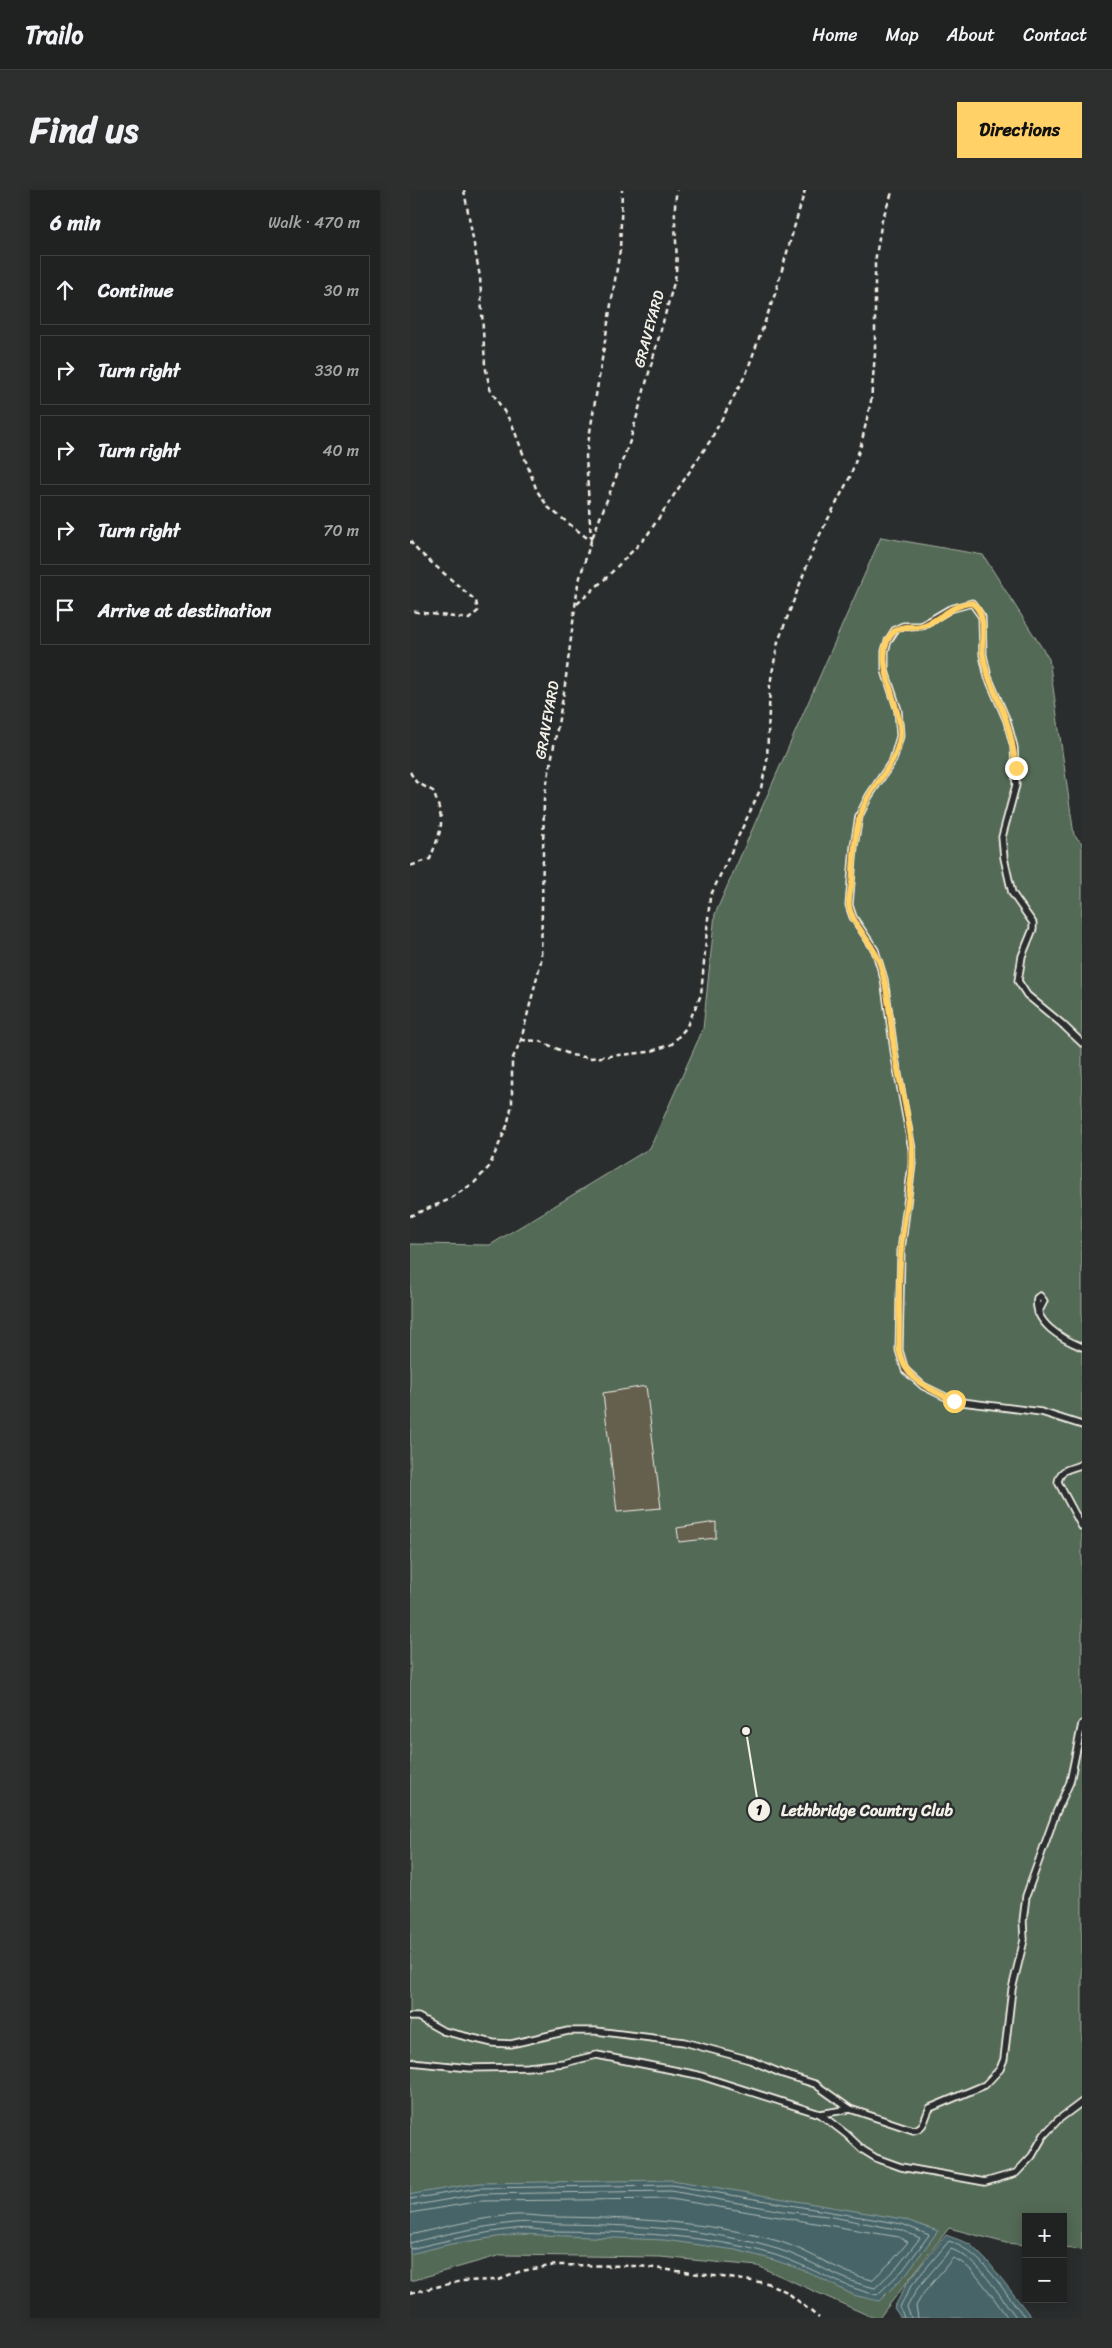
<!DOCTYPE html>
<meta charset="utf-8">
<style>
:root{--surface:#202222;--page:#2d2f2f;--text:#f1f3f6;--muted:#a2a4a5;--line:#3d3f40;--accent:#ffd166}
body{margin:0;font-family:Sriracha,sans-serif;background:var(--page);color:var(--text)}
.controls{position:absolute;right:15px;bottom:15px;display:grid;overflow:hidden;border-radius:0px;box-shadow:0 2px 12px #0003}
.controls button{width:45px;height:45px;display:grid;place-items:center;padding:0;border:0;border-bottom:1px solid var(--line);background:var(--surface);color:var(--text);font:25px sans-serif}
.stop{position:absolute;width:15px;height:15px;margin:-11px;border:4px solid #ffd166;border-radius:50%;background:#fff}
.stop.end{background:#ffd166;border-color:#fff;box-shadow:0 1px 5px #0008}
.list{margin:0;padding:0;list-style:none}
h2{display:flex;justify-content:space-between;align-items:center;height:65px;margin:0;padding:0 20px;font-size:21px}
h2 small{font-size:16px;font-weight:400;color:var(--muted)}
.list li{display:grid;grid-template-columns:32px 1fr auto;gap:15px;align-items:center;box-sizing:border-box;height:70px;margin:0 10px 10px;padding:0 10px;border:1px solid var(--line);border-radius:0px}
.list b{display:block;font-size:19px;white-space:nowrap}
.list em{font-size:16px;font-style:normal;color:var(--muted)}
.icon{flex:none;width:28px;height:28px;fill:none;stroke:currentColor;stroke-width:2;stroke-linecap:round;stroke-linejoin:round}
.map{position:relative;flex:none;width:672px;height:2128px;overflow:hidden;border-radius:0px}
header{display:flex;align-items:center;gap:30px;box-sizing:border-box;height:70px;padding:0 25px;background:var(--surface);border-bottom:1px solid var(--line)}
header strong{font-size:24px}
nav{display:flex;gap:28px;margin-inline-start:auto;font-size:18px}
.intro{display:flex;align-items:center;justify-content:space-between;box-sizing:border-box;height:120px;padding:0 30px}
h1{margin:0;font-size:35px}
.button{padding:12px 22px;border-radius:0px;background:var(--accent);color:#111;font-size:18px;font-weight:700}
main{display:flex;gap:30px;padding:0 30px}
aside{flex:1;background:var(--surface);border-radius:0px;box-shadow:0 2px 12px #0003}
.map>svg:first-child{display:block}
.green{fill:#536a57;stroke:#a4aea0}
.water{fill:#476569;stroke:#8c9d9c}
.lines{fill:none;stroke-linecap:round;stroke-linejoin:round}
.shore{stroke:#afb9b5;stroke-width:1}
.building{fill:#655e4e;stroke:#f4f1e8}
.lane-casing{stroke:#f4f1e8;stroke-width:9}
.path{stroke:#f4f1e8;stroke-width:2.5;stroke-dasharray:5 4;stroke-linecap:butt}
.lane{stroke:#2a2d2e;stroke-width:5.5}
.route{stroke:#ffd166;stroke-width:6}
.labels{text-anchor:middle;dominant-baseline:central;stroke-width:5;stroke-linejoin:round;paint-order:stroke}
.street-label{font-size:15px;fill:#f4f1e8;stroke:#2a2d2e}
.leader{fill:none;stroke:#f4f1e8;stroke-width:2}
.callout-dot{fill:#f4f1e8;stroke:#2a2d2e;stroke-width:2}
.mark-label{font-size:15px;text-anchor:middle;font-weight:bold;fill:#111}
.callout-label{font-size:16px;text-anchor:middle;font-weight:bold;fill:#f4f1e8;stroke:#2a2d2e;stroke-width:5;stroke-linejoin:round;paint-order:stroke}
</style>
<header>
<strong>Trailo</strong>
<nav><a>Home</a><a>Map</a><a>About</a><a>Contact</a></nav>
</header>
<div class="intro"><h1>Find us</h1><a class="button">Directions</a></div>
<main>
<aside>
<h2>6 min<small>Walk · 470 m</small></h2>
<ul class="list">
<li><svg class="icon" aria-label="ahead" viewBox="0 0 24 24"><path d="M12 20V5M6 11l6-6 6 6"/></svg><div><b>Continue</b></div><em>30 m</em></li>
<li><svg class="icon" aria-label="right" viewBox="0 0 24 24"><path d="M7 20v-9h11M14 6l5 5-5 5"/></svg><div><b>Turn right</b></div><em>330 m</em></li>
<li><svg class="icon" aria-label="right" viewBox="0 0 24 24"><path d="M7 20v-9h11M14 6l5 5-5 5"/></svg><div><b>Turn right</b></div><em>40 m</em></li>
<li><svg class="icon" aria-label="right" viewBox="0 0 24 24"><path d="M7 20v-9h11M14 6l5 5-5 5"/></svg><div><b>Turn right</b></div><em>70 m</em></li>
<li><svg class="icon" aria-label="arrive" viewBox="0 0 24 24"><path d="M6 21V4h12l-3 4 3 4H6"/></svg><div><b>Arrive at destination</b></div></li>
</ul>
</aside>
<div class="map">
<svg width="672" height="2128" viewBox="0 0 672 2128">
<rect width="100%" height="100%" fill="#2a2d2e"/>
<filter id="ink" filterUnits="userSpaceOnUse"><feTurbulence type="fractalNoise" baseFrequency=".02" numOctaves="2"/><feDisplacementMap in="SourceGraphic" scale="10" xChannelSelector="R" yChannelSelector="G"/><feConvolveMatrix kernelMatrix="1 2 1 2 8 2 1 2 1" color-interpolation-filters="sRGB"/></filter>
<g filter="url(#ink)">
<polygon class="green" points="471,347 573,365 639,469 664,645 672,653 672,2060 653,2058 653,2027 616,2027 616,2055 596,2053 539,2038 469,2128 464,2128 348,2076 250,2067 91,2065 0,2091 0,1054 80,1055 240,958 293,839 305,724"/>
<g class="water">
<polygon points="262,1990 493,2029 528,2041 496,2084 469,2111 443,2105 398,2082 364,2070 326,2060 254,2050 107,2044 41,2054 0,2064 0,2005 3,2004 69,1993"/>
<polygon points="536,2045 560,2054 580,2074 622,2128 491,2128 484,2118 497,2093"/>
</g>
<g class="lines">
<g class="shore">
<path d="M0 2009 69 1998 262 1995 492 2034 519 2045 493 2080 467 2105C431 2097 400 2076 365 2065 295 2044 219 2042 146 2041 132 2041 118 2037 104 2039 69 2043 34 2051 0 2059"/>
<path d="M0 2016 70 2004 261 2001 373 2021 417 2026 491 2040 510 2048 488 2076 465 2098C430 2091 401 2069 367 2059 298 2038 221 2035 149 2034 134 2034 119 2031 104 2033 69 2037 34 2044 0 2053"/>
<path d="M0 2023 71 2011 261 2009 489 2047 498 2052 482 2071 462 2090C429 2083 401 2061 368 2051 296 2031 220 2028 146 2027 132 2027 118 2024 104 2025 69 2028 34 2037 0 2045"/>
<path d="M494 2128 490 2117 501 2096 539 2051C575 2064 591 2100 616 2128"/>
<path d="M501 2128 497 2117 507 2099 541 2059C571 2070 587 2104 607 2128"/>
<path d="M508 2128 506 2116 513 2104 543 2068C564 2075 584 2110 598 2128"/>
</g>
</g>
<g class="building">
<polygon points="236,1196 251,1318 207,1322 193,1203"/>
<polygon points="306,1332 306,1348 269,1352 267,1338"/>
</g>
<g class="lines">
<defs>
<g id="lane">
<polyline points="672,853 651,833 617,805 608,791 612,766 623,739 623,733 602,703 594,668 592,647 606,595 604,557 597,531 578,487 573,465 572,427 562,413 540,419 511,436 493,436 485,440 478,451 475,461 475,481 488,520 490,546 483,570 459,606 449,626 444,656 439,715 443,727 465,760 474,789 485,868 502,959 502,974 491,1061 489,1160 495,1180 503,1187 513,1196 544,1211 631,1222 672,1235"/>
<path d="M628 1123 634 1111 630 1106 627 1108C623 1133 652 1149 672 1157"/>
<path d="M672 1274C661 1280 651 1277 648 1292L672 1337"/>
<polyline points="0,1827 8,1827 33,1841 83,1853 101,1854 158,1841 186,1841 274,1852 340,1870 373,1884 405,1894 440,1919 410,1924"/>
<polyline points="0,1872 60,1878 118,1877 154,1873 187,1865 288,1885 410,1924 436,1944 453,1960 466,1968 491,1977 575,1992 606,1983 622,1966 634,1945 648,1930 672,1912"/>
<path d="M440 1919 503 1940C516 1938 514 1928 520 1918L575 1895 590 1879 594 1869 602 1799 614 1750 613 1731 616 1706 646 1623 660 1592 672 1534"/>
</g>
</defs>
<use href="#lane" class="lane-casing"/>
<g class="path">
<polyline points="54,0 70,87 75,175 80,199 102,234 127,301 139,318 181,351"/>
<polyline points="181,350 176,266 210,60 212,0"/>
<polyline points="0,351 7,360 66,411 68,421 59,429 0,421"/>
<polyline points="167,414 196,388 236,347 300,251 336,184 365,104 395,0"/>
<path d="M0 582 6 592 23 601C36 634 32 637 20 669L0 676"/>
<polyline points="111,850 130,851 161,865 181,868 239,862 262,854 276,838 291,805 300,707 351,598 357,571 360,494 368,452 405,354 440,287 451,255 461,211 465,164 465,72 472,30 483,0"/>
<path d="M0 1026 38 1010 64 993 79 977 97 936 102 914V870L111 850 131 771 134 609 154 502 168 394 181 351 220 251 265 89C270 60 261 30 267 0"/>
<polyline points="0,2103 52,2091 89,2090 111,2081 146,2075 229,2076 357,2093 377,2102 409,2128"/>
</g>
<use href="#lane" class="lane"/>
</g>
</g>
<g class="lines" filter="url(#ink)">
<path class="route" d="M544 1211C519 1198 495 1191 489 1160 490 1127 488 1093 491 1060 493 1026 505 990 502 956 499 927 491 898 486 870 480 837 480 802 469 771 462 752 442 734 439 716 438 708 441 699 442 691 445 661 443 633 459 606 471 586 486 572 490 547 494 517 456 463 486 440 494 434 504 439 514 435 532 429 542 414 562 413 578 424 571 448 573 464 576 489 590 510 597 533 602 548 604 563 606 578"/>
</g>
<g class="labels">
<g class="street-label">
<text transform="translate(239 139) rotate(-75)">GRAVEYARD</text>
<text transform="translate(137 530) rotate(-80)">GRAVEYARD</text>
</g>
</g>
<path class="leader" d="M336 1541L349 1620"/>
<g class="callout-dot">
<circle cx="336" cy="1541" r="5"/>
<circle cx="349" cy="1620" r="12"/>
</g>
<g class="mark-label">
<text x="349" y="1625">1</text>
</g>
<g class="callout-label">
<text x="457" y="1626">Lethbridge Country Club</text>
</g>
</svg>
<div class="controls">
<button>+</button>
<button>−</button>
</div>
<div class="stop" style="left:544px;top:1211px"></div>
<div class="stop end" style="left:606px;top:578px"></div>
</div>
</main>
